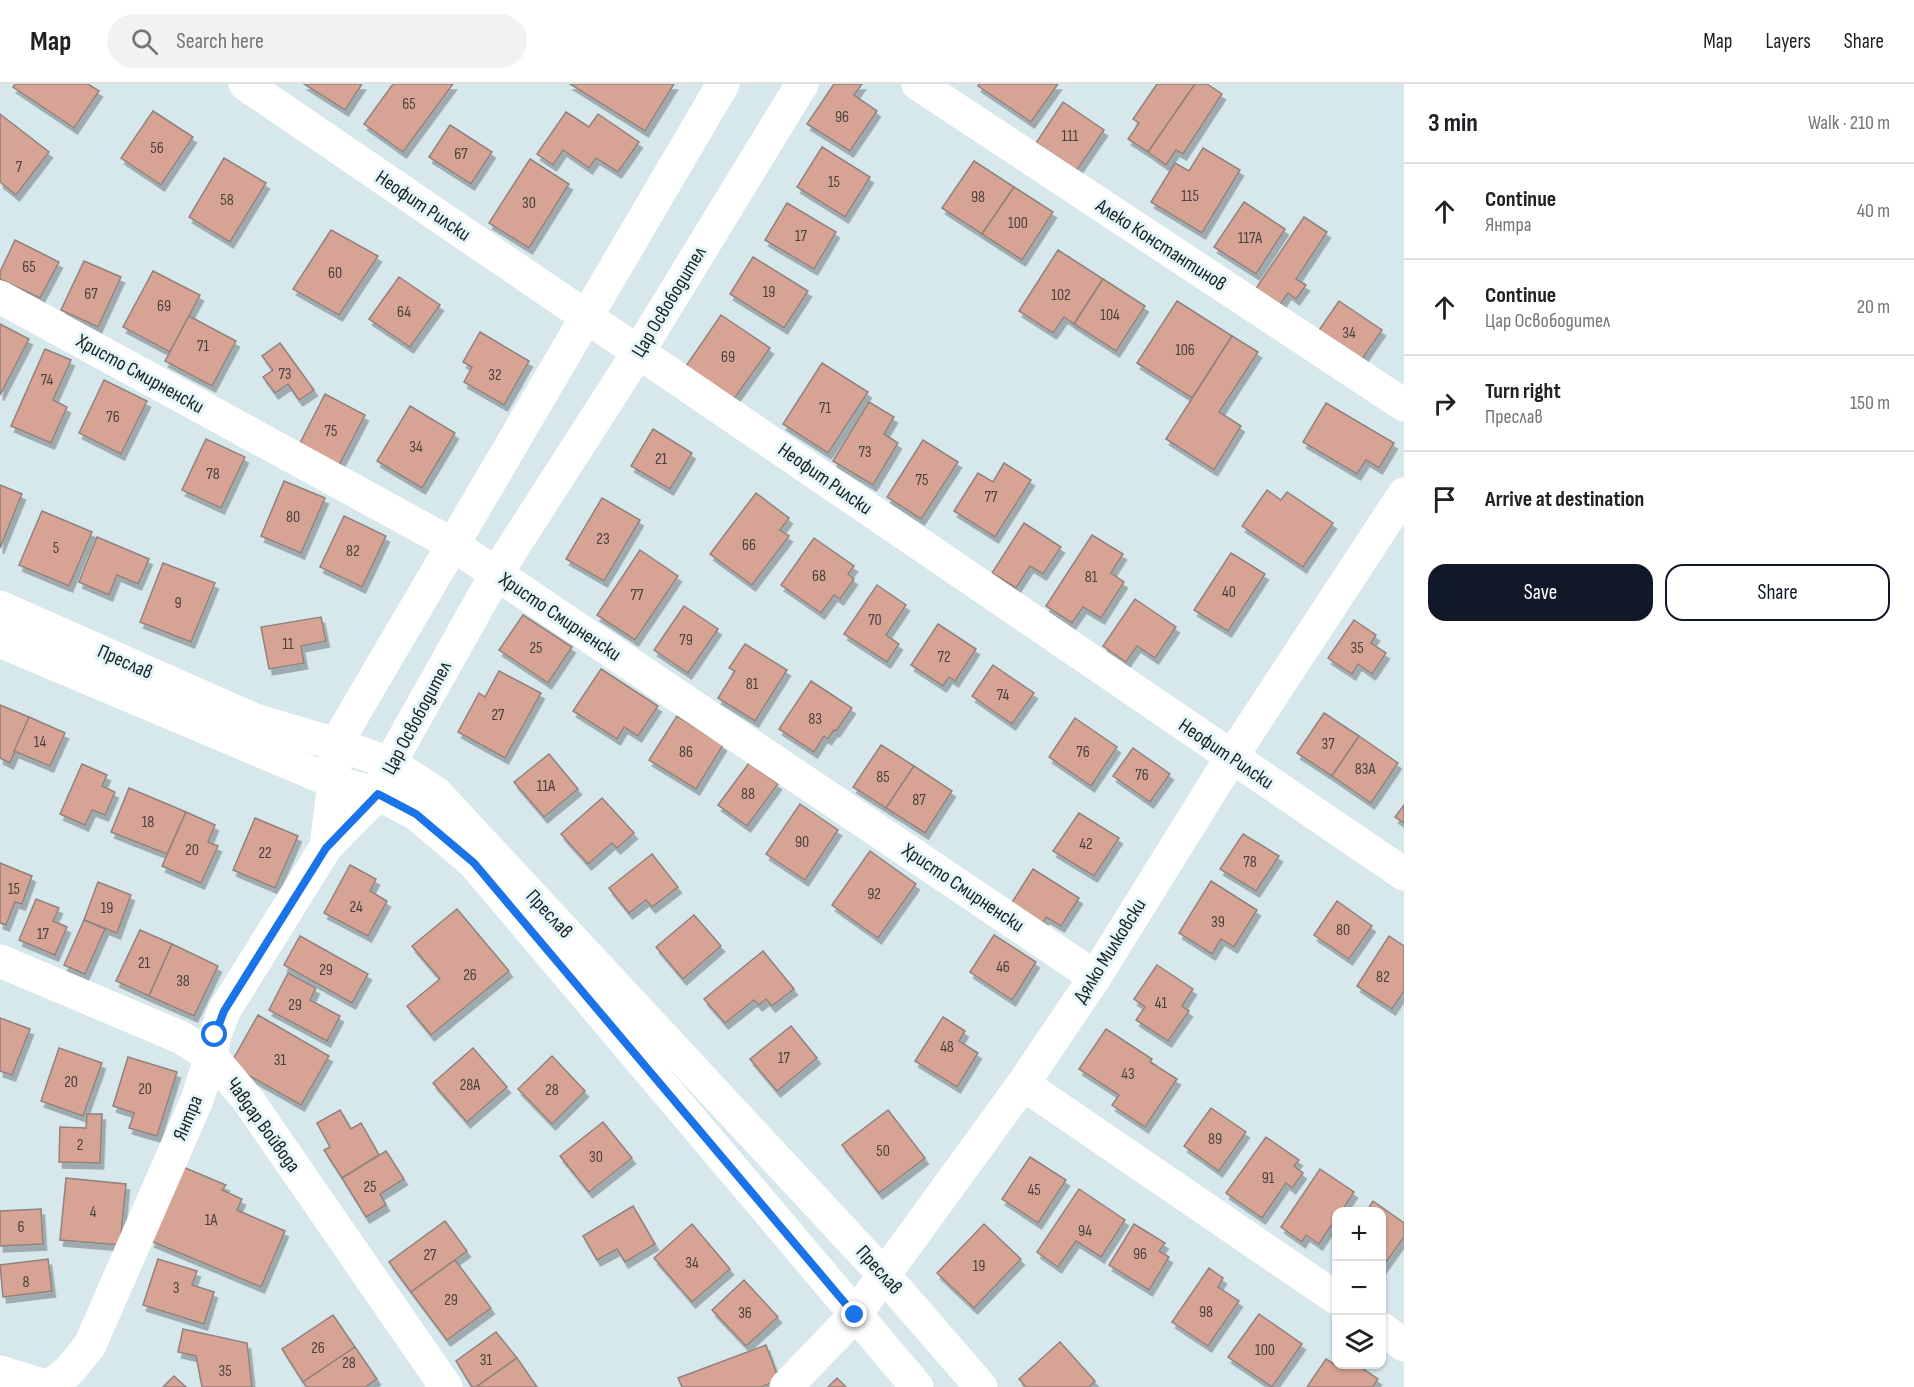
<!DOCTYPE html>
<meta charset="utf-8">
<style>
:root{--surface:#fff;--page:#f2f2f2;--text:#202124;--muted:#757577;--line:#e0e0e0;--accent:#111827}
body{margin:0;font-family:"Sofia Sans Condensed",sans-serif;background:var(--page);color:var(--text)}
.controls{position:absolute;right:18px;bottom:18px;display:grid;overflow:hidden;border-radius:12px;box-shadow:0 2px 4px #0004}
.controls button{width:54px;height:54px;display:grid;place-items:center;padding:0;border:0;border-bottom:2px solid var(--line);background:var(--surface);color:var(--text);font:30px sans-serif}
.stop{position:absolute;width:18px;height:18px;margin:-14px;border:4px solid #1a73e8;border-radius:50%;background:#fff}
.stop.end{background:#1a73e8;border-color:#fff;box-shadow:0 2px 6px #0008}
.list{margin:0;padding:0;list-style:none}
h2{display:flex;justify-content:space-between;align-items:center;height:78px;margin:0;padding:0 24px;font-size:26px}
h2 small{font-size:20px;font-weight:400;color:var(--muted)}
.list li{display:grid;grid-template-columns:39px 1fr auto;gap:18px;align-items:center;box-sizing:border-box;height:96px;padding:0 24px;border-top:2px solid var(--line)}
.list b{display:block;font-size:22px;white-space:nowrap}
.list p{margin:0;font-size:20px;white-space:nowrap;color:var(--muted)}
.list em{font-size:20px;font-style:normal;color:var(--muted)}
.actions{display:flex;gap:12px;padding:18px 24px}
.actions a{flex:1;padding:14px 0;border:2px solid var(--accent);border-radius:18px;text-align:center;font-size:21px;color:var(--accent)}
.actions .main{background:var(--accent);color:#fff}
.icon{flex:none;width:33px;height:33px;fill:none;stroke:currentColor;stroke-width:2;stroke-linecap:round;stroke-linejoin:round}
.map{position:relative;flex:none;width:1404px;height:1303px;overflow:hidden}
header{display:flex;align-items:center;gap:36px;box-sizing:border-box;height:84px;padding:0 30px;background:var(--surface);border-bottom:2px solid var(--line)}
header strong{font-size:28px}
nav{display:flex;gap:33px;margin-inline-start:auto;font-size:21px}
.search{width:420px;height:54px;background:var(--page);display:flex;align-items:center;gap:15px;box-sizing:border-box;padding:0 21px;border-radius:33px;color:var(--muted);font-size:22px}
main{display:flex}
aside{flex:1;background:var(--surface)}
.map>svg:first-child{display:block}
.building{fill:#d7a394;stroke:#91827e;stroke-width:1.5;filter:url(#shadow)}
.lines{fill:none;stroke-linecap:round;stroke-linejoin:round}
.minor{stroke:#fff;stroke-width:33}
.route{stroke:#1a73e8;stroke-width:8}
.labels{text-anchor:middle;dominant-baseline:central;stroke-width:6;stroke-linejoin:round;paint-order:stroke}
.number-label{font-size:16px;fill:#4a423e}
.street-label{font-size:20px;fill:#1b2122;stroke:#e4f6f9}
</style>
<header>
<strong>Map</strong>
<div class="search"><svg class="icon" aria-label="search" viewBox="0 0 24 24"><circle cx="10" cy="10" r="6"/><path d="M15 15l6 6"/></svg>Search here</div>
<nav><a>Map</a><a>Layers</a><a>Share</a></nav>
</header>
<main>
<div class="map">
<svg width="1404" height="1303" viewBox="0 0 1404 1303">
<defs>
<filter id="shadow"><feDropShadow dx="3.5" dy="6" stdDeviation="0" flood-color="#0004"/></filter>
</defs>
<rect width="100%" height="100%" fill="#d7e8ec"/>
<g class="building">
<polygon points="15,0 88,0 99,7 74,44 13,3"/>
<polygon points="304,0 362,0 345,26"/>
<polygon points="393,0 453,0 403,68 364,40"/>
<polygon points="570,0 674,0 645,47"/>
<polygon points="834,0 862,0 854,11 877,27 850,67 807,40"/>
<polygon points="979,0 1058,0 1031,38 978,2"/>
<polygon points="1157,0 1195,0 1148,68 1128,55 1139,39 1133,35"/>
<polygon points="1195,0 1207,0 1222,10 1183,70 1176,66 1166,81 1148,68"/>
<polygon points="1063,18 1104,46 1077,86 1036,59"/>
<polygon points="153,27 193,53 161,101 121,74"/>
<polygon points="566,28 589,43 598,30 639,58 618,88 596,74 589,84 563,66 553,81 537,70"/>
<polygon points="0,30 49,68 16,111 0,98"/>
<polygon points="450,41 492,68 471,100 429,73"/>
<polygon points="822,63 870,93 845,133 797,103"/>
<polygon points="1203,64 1240,86 1202,149 1151,118 1175,79 1189,87"/>
<polygon points="224,74 266,99 230,158 189,133"/>
<polygon points="530,75 569,100 529,164 489,139"/>
<polygon points="974,77 1014,103 982,150 942,124"/>
<polygon points="1014,103 1053,128 1022,176 982,150"/>
<polygon points="1244,118 1285,145 1256,190 1214,163"/>
<polygon points="787,119 836,148 814,185 765,156"/>
<polygon points="1304,133 1327,148 1296,195 1306,201 1296,215 1288,209 1277,225 1253,209"/>
<polygon points="331,146 378,172 339,231 293,205"/>
<polygon points="15,156 59,178 40,214 0,195 0,188"/>
<polygon points="1058,166 1103,195 1074,240 1064,233 1053,249 1019,227"/>
<polygon points="753,173 808,207 784,244 730,210"/>
<polygon points="84,177 121,193 98,243 61,226"/>
<polygon points="153,187 200,211 170,268 123,243"/>
<polygon points="399,193 440,221 410,263 369,235"/>
<polygon points="1103,195 1145,222 1116,267 1074,240"/>
<polygon points="1177,217 1232,252 1192,314 1137,279"/>
<polygon points="1339,217 1382,246 1358,281 1315,252"/>
<polygon points="721,231 770,264 734,315 686,282"/>
<polygon points="189,232 236,257 212,302 165,277"/>
<polygon points="0,240 29,255 0,311"/>
<polygon points="480,248 529,277 504,321 464,298 472,283 463,278"/>
<polygon points="1232,252 1258,268 1219,328 1241,342 1214,386 1166,355"/>
<polygon points="280,259 314,306 299,316 288,300 275,309 263,293 273,286 262,272"/>
<polygon points="45,265 71,276 53,316 67,323 51,359 11,342"/>
<polygon points="822,279 868,308 828,369 783,340"/>
<polygon points="104,296 147,317 121,370 79,349"/>
<polygon points="325,310 365,331 338,383 298,363"/>
<polygon points="869,318 894,333 884,350 898,359 873,401 833,377"/>
<polygon points="1326,319 1394,359 1379,384 1366,376 1357,390 1303,358"/>
<polygon points="410,322 455,349 422,404 377,377"/>
<polygon points="653,345 692,369 670,405 631,382"/>
<polygon points="206,355 245,373 221,424 182,406"/>
<polygon points="923,356 958,378 921,435 887,413"/>
<polygon points="1004,379 1031,396 995,453 954,427 978,389 993,398"/>
<polygon points="284,397 325,414 301,469 261,452"/>
<polygon points="0,401 22,410 0,464"/>
<polygon points="1267,406 1281,416 1287,408 1333,439 1303,483 1242,442"/>
<polygon points="756,409 789,434 780,446 789,452 752,501 710,470"/>
<polygon points="602,414 640,436 604,497 566,475"/>
<polygon points="42,427 92,448 69,502 19,481"/>
<polygon points="344,432 386,452 362,503 320,483"/>
<polygon points="1024,439 1061,463 1043,490 1030,482 1016,504 992,489"/>
<polygon points="1092,451 1123,470 1111,489 1124,498 1101,534 1083,523 1072,539 1046,522"/>
<polygon points="97,453 149,475 138,500 117,491 109,511 79,498"/>
<polygon points="814,454 854,482 848,490 854,495 840,515 834,511 821,529 781,501"/>
<polygon points="640,466 678,492 635,556 597,531"/>
<polygon points="1231,469 1265,490 1228,547 1194,526"/>
<polygon points="163,479 215,499 191,558 140,538"/>
<polygon points="877,501 906,521 886,551 899,560 887,578 844,550"/>
<polygon points="1135,515 1176,543 1155,574 1137,562 1126,578 1103,562"/>
<polygon points="684,522 718,545 688,589 654,566"/>
<polygon points="523,531 572,563 548,599 499,566"/>
<polygon points="321,533 326,557 301,562 304,579 269,585 261,543"/>
<polygon points="1354,536 1376,551 1371,559 1386,569 1372,590 1358,580 1352,590 1328,574"/>
<polygon points="938,540 976,565 955,597 949,593 943,602 911,581"/>
<polygon points="745,560 787,586 755,637 718,614 735,587 729,584"/>
<polygon points="993,581 1034,609 1012,640 972,612"/>
<polygon points="601,585 658,622 638,652 624,643 617,655 573,627"/>
<polygon points="499,587 541,609 505,674 458,648 479,609 485,613"/>
<polygon points="811,597 852,624 836,647 834,646 828,655 824,652 814,668 779,645"/>
<polygon points="0,621 29,633 10,679 0,674"/>
<polygon points="1324,629 1359,652 1332,692 1297,669"/>
<polygon points="677,632 723,661 696,705 649,676"/>
<polygon points="29,633 65,649 50,682 14,667"/>
<polygon points="1075,634 1117,663 1091,702 1049,673"/>
<polygon points="1359,652 1398,679 1371,719 1332,692"/>
<polygon points="881,661 914,682 886,724 853,703"/>
<polygon points="1133,664 1170,690 1150,718 1113,692"/>
<polygon points="549,670 578,705 544,733 514,698"/>
<polygon points="749,679 778,700 747,742 718,721"/>
<polygon points="82,680 107,691 102,702 115,708 105,731 92,726 85,741 60,730"/>
<polygon points="914,682 952,707 925,749 886,724"/>
<polygon points="129,704 186,728 167,770 111,748"/>
<polygon points="602,714 634,749 617,764 612,759 588,780 561,750"/>
<polygon points="800,720 838,746 805,796 766,770"/>
<polygon points="1404,721 1404,739 1395,733"/>
<polygon points="186,728 215,741 208,758 218,762 201,799 162,782"/>
<polygon points="1079,729 1119,754 1094,792 1053,767"/>
<polygon points="255,734 298,752 275,804 233,786"/>
<polygon points="1243,750 1279,772 1256,807 1220,785"/>
<polygon points="870,767 916,800 878,854 832,821"/>
<polygon points="652,770 678,803 652,823 646,816 629,829 609,804"/>
<polygon points="0,779 32,792 22,820 15,818 6,841 0,839"/>
<polygon points="350,781 376,795 370,807 387,817 368,852 324,829"/>
<polygon points="1033,785 1079,814 1061,842 1046,833 1042,840 1011,820"/>
<polygon points="1211,797 1257,826 1234,863 1221,855 1212,870 1179,849"/>
<polygon points="98,798 131,811 117,849 84,836"/>
<polygon points="36,815 59,824 53,837 67,843 55,871 19,856"/>
<polygon points="1337,817 1372,842 1349,875 1314,851"/>
<polygon points="457,825 509,887 431,951 407,922 440,895 412,862"/>
<polygon points="694,831 721,862 683,895 656,863"/>
<polygon points="84,836 105,845 85,890 64,881"/>
<polygon points="140,846 172,860 149,912 116,897"/>
<polygon points="994,851 1036,878 1012,916 970,888"/>
<polygon points="300,852 368,890 352,919 284,881"/>
<polygon points="1389,852 1404,862 1404,907 1392,925 1357,902"/>
<polygon points="172,860 218,882 194,932 149,912"/>
<polygon points="763,867 794,905 772,922 766,915 759,921 754,916 725,939 704,915"/>
<polygon points="1157,881 1193,905 1182,922 1189,927 1168,957 1136,936 1145,923 1134,915"/>
<polygon points="288,889 316,904 310,916 340,932 327,957 269,926"/>
<polygon points="258,931 329,972 301,1021 230,981"/>
<polygon points="943,933 965,947 959,957 978,969 957,1003 915,977"/>
<polygon points="0,934 30,945 12,991 0,987"/>
<polygon points="791,942 817,974 777,1007 750,975"/>
<polygon points="1106,945 1152,975 1150,978 1177,995 1145,1043 1112,1021 1119,1011 1079,985"/>
<polygon points="59,964 102,979 83,1032 41,1017"/>
<polygon points="473,964 507,1003 467,1038 433,999"/>
<polygon points="552,972 585,1007 552,1040 518,1005"/>
<polygon points="128,973 177,988 157,1052 129,1044 134,1029 113,1022"/>
<polygon points="1211,1024 1246,1048 1219,1087 1184,1062"/>
<polygon points="340,1026 351,1045 361,1039 379,1071 342,1094 324,1066 330,1063 317,1039"/>
<polygon points="888,1026 925,1074 879,1109 842,1061"/>
<polygon points="87,1030 102,1030 100,1079 59,1078 60,1043 86,1044"/>
<polygon points="603,1038 632,1074 589,1108 560,1072"/>
<polygon points="1266,1053 1299,1076 1294,1082 1303,1089 1292,1104 1286,1099 1262,1134 1226,1109"/>
<polygon points="386,1067 404,1095 380,1110 386,1121 366,1133 342,1094"/>
<polygon points="1030,1073 1066,1096 1038,1139 1002,1115"/>
<polygon points="183,1083 226,1101 222,1106 242,1115 237,1126 285,1147 261,1203 151,1157"/>
<polygon points="1320,1085 1354,1108 1341,1128 1336,1128 1336,1134 1319,1160 1306,1151 1302,1158 1281,1143"/>
<polygon points="66,1094 126,1100 120,1161 60,1156"/>
<polygon points="1079,1105 1125,1136 1101,1173 1076,1157 1058,1183 1037,1168"/>
<polygon points="1373,1117 1404,1139 1404,1153 1382,1184 1382,1128 1366,1128"/>
<polygon points="633,1122 655,1160 625,1178 617,1165 597,1176 583,1152"/>
<polygon points="41,1125 43,1160 0,1162 0,1127"/>
<polygon points="445,1137 467,1167 411,1208 389,1178"/>
<polygon points="692,1140 730,1185 692,1218 654,1174"/>
<polygon points="984,1140 1021,1175 974,1224 937,1189"/>
<polygon points="1134,1140 1165,1159 1159,1167 1169,1173 1149,1206 1109,1181"/>
<polygon points="48,1175 52,1207 3,1213 0,1181"/>
<polygon points="158,1175 197,1187 192,1201 214,1208 204,1240 143,1221"/>
<polygon points="455,1176 491,1224 447,1256 411,1208"/>
<polygon points="1209,1184 1223,1194 1218,1203 1239,1217 1208,1262 1172,1238"/>
<polygon points="744,1196 778,1233 746,1262 712,1226"/>
<polygon points="1259,1230 1302,1260 1272,1303 1228,1273"/>
<polygon points="333,1231 355,1263 303,1298 282,1265"/>
<polygon points="183,1245 247,1259 252,1303 202,1303 196,1272 178,1268"/>
<polygon points="496,1248 517,1274 476,1303 472,1303 456,1277"/>
<polygon points="1060,1258 1095,1297 1089,1303 1026,1303 1019,1295"/>
<polygon points="766,1261 779,1296 761,1303 682,1303 678,1294"/>
<polygon points="355,1263 377,1295 365,1303 307,1303 303,1298"/>
<polygon points="517,1274 537,1303 476,1303"/>
<polygon points="1326,1275 1342,1285 1345,1280 1356,1280 1378,1295 1373,1303 1307,1303"/>
<polygon points="174,1292 186,1303 163,1303"/>
<polygon points="837,1294 846,1303 828,1303"/>
</g>
<g class="lines">
<g class="minor">
<polyline points="245,0 1404,790"/>
<polyline points="918,0 1404,321"/>
<polyline points="0,213 452,460 1095,893"/>
<polyline points="0,523 255,636 336,660 390,679 436,709 884,1191 981,1303"/>
<polyline points="0,557 334,698 378,710 416,730 474,779 917,1303"/>
<polyline points="326,763 334,698 336,660 723,0"/>
<polyline points="0,877 180,953 211,972 248,1016 446,1303"/>
<polyline points="1023,1000 1336,1214"/>
<polyline points="1382,1245 1404,1261"/>
<polyline points="0,1288 49,1303"/>
<polyline points="49,1303 70,1286 90,1261 197,1016 211,972 215,951 224,927 326,763 378,710 390,679 496,490 639,267 802,0"/>
<polyline points="786,1303 855,1231 1023,1000 1095,893 1231,674 1404,410"/>
</g>
</g>
<g class="lines">
<polyline class="route" points="215,951 224,927 326,764 378,710 416,730 474,779 855,1231"/>
</g>
<g class="labels">
<g class="number-label">
<text x="409" y="20">65</text>
<text x="842" y="33">96</text>
<text x="1070" y="52">111</text>
<text x="157" y="64">56</text>
<text x="461" y="70">67</text>
<text x="19" y="83">7</text>
<text x="834" y="98">15</text>
<text x="1190" y="112">115</text>
<text x="978" y="113">98</text>
<text x="227" y="116">58</text>
<text x="529" y="119">30</text>
<text x="1018" y="139">100</text>
<text x="801" y="152">17</text>
<text x="1250" y="154">117А</text>
<text x="29" y="183">65</text>
<text x="335" y="189">60</text>
<text x="769" y="208">19</text>
<text x="91" y="210">67</text>
<text x="1061" y="211">102</text>
<text x="164" y="222">69</text>
<text x="404" y="228">64</text>
<text x="1110" y="231">104</text>
<text x="1349" y="249">34</text>
<text x="203" y="262">71</text>
<text x="1185" y="266">106</text>
<text x="728" y="273">69</text>
<text x="285" y="290">73</text>
<text x="495" y="291">32</text>
<text x="47" y="296">74</text>
<text x="825" y="324">71</text>
<text x="113" y="333">76</text>
<text x="331" y="347">75</text>
<text x="416" y="363">34</text>
<text x="865" y="368">73</text>
<text x="661" y="375">21</text>
<text x="213" y="390">78</text>
<text x="922" y="396">75</text>
<text x="991" y="413">77</text>
<text x="293" y="433">80</text>
<text x="603" y="455">23</text>
<text x="749" y="461">66</text>
<text x="56" y="464">5</text>
<text x="353" y="467">82</text>
<text x="819" y="492">68</text>
<text x="1091" y="493">81</text>
<text x="1229" y="508">40</text>
<text x="637" y="511">77</text>
<text x="178" y="519">9</text>
<text x="875" y="536">70</text>
<text x="686" y="556">79</text>
<text x="288" y="560">11</text>
<text x="536" y="564">25</text>
<text x="1357" y="564">35</text>
<text x="944" y="573">72</text>
<text x="752" y="600">81</text>
<text x="1003" y="611">74</text>
<text x="498" y="631">27</text>
<text x="815" y="635">83</text>
<text x="40" y="658">14</text>
<text x="1328" y="660">37</text>
<text x="686" y="668">86</text>
<text x="1083" y="668">76</text>
<text x="1365" y="685">83А</text>
<text x="1142" y="691">76</text>
<text x="883" y="693">85</text>
<text x="546" y="702">11А</text>
<text x="748" y="710">88</text>
<text x="919" y="716">87</text>
<text x="148" y="738">18</text>
<text x="802" y="758">90</text>
<text x="1086" y="760">42</text>
<text x="192" y="766">20</text>
<text x="265" y="769">22</text>
<text x="1250" y="778">78</text>
<text x="14" y="805">15</text>
<text x="874" y="810">92</text>
<text x="356" y="823">24</text>
<text x="107" y="824">19</text>
<text x="1218" y="838">39</text>
<text x="1343" y="846">80</text>
<text x="43" y="850">17</text>
<text x="144" y="879">21</text>
<text x="1003" y="883">46</text>
<text x="326" y="886">29</text>
<text x="470" y="891">26</text>
<text x="1383" y="893">82</text>
<text x="183" y="897">38</text>
<text x="1161" y="919">41</text>
<text x="295" y="921">29</text>
<text x="947" y="963">48</text>
<text x="784" y="974">17</text>
<text x="280" y="976">31</text>
<text x="1128" y="990">43</text>
<text x="71" y="998">20</text>
<text x="470" y="1001">28А</text>
<text x="145" y="1005">20</text>
<text x="552" y="1006">28</text>
<text x="1215" y="1055">89</text>
<text x="80" y="1061">2</text>
<text x="883" y="1067">50</text>
<text x="596" y="1073">30</text>
<text x="1268" y="1094">91</text>
<text x="370" y="1103">25</text>
<text x="1034" y="1106">45</text>
<text x="93" y="1128">4</text>
<text x="211" y="1136">1А</text>
<text x="21" y="1143">6</text>
<text x="1085" y="1147">94</text>
<text x="1140" y="1170">96</text>
<text x="430" y="1171">27</text>
<text x="692" y="1179">34</text>
<text x="979" y="1182">19</text>
<text x="26" y="1198">8</text>
<text x="176" y="1204">3</text>
<text x="451" y="1216">29</text>
<text x="1206" y="1228">98</text>
<text x="745" y="1229">36</text>
<text x="318" y="1264">26</text>
<text x="1265" y="1266">100</text>
<text x="486" y="1276">31</text>
<text x="349" y="1279">28</text>
<text x="225" y="1287">35</text>
</g>
<g class="street-label">
<text transform="translate(423 122) rotate(34)">Неофит Рилски</text>
<text transform="translate(1161 161) rotate(33)">Алеко Константинов</text>
<text transform="translate(669 218) rotate(-59)">Цар Освободител</text>
<text transform="translate(140 290) rotate(29)">Христо Смирненски</text>
<text transform="translate(825 395) rotate(35)">Неофит Рилски</text>
<text transform="translate(560 533) rotate(34)">Христо Смирненски</text>
<text transform="translate(125 578) rotate(24)">Преслав</text>
<text transform="translate(417 634) rotate(-62)">Цар Освободител</text>
<text transform="translate(1226 670) rotate(34)">Неофит Рилски</text>
<text transform="translate(963 804) rotate(34)">Христо Смирненски</text>
<text transform="translate(549 830) rotate(47)">Преслав</text>
<text transform="translate(1110 867) rotate(-58)">Дялко Милковски</text>
<text transform="translate(188 1034) rotate(-67)">Янтра</text>
<text transform="translate(263 1041) rotate(54)">Чавдар Войвода</text>
<text transform="translate(879 1186) rotate(48)">Преслав</text>
</g>
</g>
</svg>
<div class="controls">
<button>+</button>
<button>−</button>
<button><svg class="icon" aria-label="layers" viewBox="0 0 24 24"><path d="M12 4l9 5-9 5-9-5zM3 14l9 5 9-5"/></svg></button>
</div>
<div class="stop" style="left:215px;top:951px"></div>
<div class="stop end" style="left:855px;top:1231px"></div>
</div>
<aside>
<h2>3 min<small>Walk · 210 m</small></h2>
<ul class="list">
<li><svg class="icon" aria-label="ahead" viewBox="0 0 24 24"><path d="M12 20V5M6 11l6-6 6 6"/></svg><div><b>Continue</b><p>Янтра</p></div><em>40 m</em></li>
<li><svg class="icon" aria-label="ahead" viewBox="0 0 24 24"><path d="M12 20V5M6 11l6-6 6 6"/></svg><div><b>Continue</b><p>Цар Освободител</p></div><em>20 m</em></li>
<li><svg class="icon" aria-label="right" viewBox="0 0 24 24"><path d="M7 20v-9h11M14 6l5 5-5 5"/></svg><div><b>Turn right</b><p>Преслав</p></div><em>150 m</em></li>
<li><svg class="icon" aria-label="arrive" viewBox="0 0 24 24"><path d="M6 21V4h12l-3 4 3 4H6"/></svg><div><b>Arrive at destination</b></div></li>
</ul>
<div class="actions"><a class="main">Save</a><a>Share</a></div>
</aside>
</main>
